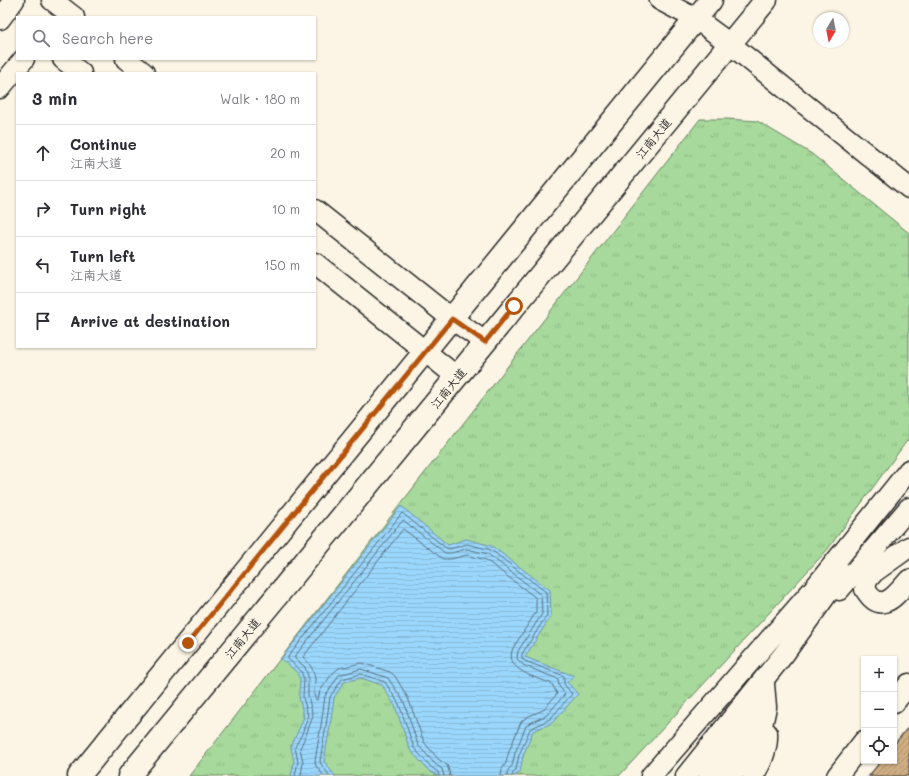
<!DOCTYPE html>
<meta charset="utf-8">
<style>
:root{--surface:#fff;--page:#f7f7f7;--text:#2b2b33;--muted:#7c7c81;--line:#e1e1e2}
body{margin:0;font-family:Mali,"LXGW WenKai TC",sans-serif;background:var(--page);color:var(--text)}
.controls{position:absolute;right:12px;bottom:12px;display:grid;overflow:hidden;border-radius:0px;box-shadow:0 1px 3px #0004}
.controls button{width:36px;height:36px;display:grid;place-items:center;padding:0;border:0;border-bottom:1px solid var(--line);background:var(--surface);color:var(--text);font:20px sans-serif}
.compass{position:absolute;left:813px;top:12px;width:36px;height:36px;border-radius:50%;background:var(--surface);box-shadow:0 1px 3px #0004;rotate:190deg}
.stop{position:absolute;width:12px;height:12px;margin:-9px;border:3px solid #b45309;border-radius:50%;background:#fff}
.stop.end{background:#b45309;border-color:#fff;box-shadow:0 1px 4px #0008}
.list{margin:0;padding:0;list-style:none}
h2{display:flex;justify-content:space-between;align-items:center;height:52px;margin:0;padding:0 16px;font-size:17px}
h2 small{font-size:13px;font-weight:400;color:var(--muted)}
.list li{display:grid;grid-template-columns:26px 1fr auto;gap:12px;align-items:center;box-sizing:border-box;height:56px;padding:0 16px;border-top:1px solid var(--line)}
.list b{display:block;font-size:15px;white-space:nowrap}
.list p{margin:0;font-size:13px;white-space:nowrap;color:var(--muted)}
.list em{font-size:13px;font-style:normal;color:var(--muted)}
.icon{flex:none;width:22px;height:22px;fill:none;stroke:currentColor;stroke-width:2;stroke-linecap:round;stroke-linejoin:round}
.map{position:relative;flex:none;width:909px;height:776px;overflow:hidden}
.search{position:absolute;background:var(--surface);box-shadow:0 1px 3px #0004;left:16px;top:16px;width:300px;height:44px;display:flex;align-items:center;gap:10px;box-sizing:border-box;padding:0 14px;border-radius:0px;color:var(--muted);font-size:15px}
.panel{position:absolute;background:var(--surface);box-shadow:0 1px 3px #0004;left:16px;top:72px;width:300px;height:276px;border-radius:0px}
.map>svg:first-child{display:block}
.park{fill:url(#park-tufts);stroke:#688263}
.water{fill:url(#water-rules);stroke:#6e92a8}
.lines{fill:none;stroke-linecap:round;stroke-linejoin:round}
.shore{stroke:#58707f;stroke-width:1}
.building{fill:url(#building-hatch);stroke:#2b2b2b;filter:url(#shadow)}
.minor-casing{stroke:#2b2b2b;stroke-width:23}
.major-casing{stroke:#2b2b2b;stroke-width:25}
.minor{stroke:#fcf5e5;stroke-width:20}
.major{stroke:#fcf5e5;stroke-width:22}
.route{stroke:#b45309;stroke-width:5}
.labels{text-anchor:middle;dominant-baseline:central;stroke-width:3;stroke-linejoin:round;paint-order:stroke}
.street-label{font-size:12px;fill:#2b2b2b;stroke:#fcf5e5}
</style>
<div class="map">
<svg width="909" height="776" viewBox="0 0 909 776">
<defs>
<pattern id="park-tufts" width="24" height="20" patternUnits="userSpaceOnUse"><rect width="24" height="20" fill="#a6d99b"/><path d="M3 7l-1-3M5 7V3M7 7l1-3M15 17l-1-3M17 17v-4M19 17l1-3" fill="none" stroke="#8fba86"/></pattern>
<pattern id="water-rules" width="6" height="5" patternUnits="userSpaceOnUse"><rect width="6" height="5" fill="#9bd7fc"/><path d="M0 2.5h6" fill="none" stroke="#86b9d8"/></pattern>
<pattern id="building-hatch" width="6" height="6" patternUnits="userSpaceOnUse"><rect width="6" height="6" fill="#d0ae83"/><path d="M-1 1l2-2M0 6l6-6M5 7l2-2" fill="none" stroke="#a98e6b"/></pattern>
<filter id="shadow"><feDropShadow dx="-3.5" dy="3.5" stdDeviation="0" flood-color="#0004"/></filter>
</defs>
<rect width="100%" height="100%" fill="#fcf5e5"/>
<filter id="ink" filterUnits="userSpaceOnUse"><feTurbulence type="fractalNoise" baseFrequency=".025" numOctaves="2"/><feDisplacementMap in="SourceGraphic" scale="8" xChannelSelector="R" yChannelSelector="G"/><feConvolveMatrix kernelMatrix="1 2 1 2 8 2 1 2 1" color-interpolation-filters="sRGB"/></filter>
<g filter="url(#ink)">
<polygon class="park" points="700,119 727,119 757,121 812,154 909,233 909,438 828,549 619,776 189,776"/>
<polygon class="water" points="401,506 448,545 466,539 492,546 550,590 551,616 525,657 574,676 567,682 578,694 552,723 533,731 523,756 520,772 514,776 438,776 429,771 410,750 395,706 382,685 361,678 344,682 334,698 330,726 324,761 335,776 291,776 294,762 291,747 304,717 299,697 300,679 297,672 281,659"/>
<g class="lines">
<g class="shore">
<polyline points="295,776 298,762 295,747 302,734 308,716 303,697 304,679 301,671 288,659 288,657 402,513 446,548 450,549 467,544 491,550 546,592 547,615 522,654 522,658 525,661 564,676 564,684 572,694 550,719 530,729 519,755 516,769 513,773 512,776"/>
<polyline points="301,776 303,762 300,748 306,735 313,716 308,696 308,676 305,667 295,659 295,656 403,520 445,553 451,553 467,549 488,554 541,595 542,614 518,651 517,659 523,665 558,679 559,686 565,694 547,715 530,723 526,726 515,753 512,766 508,770 507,776"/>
<polyline points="324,776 316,766 315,761 321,725 325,696 339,675 361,669 388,678 404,702 418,745 435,764 442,769 444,776"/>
<polyline points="330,776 321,764 320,761 326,726 330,697 342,679 361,674 385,682 399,704 414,748 431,767 438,772 439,776"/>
<path d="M450 776 449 771 447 765 438 759 424 742 408 698 395 676 390 672 362 663 339 668 332 674 320 691 318 699 316 700C312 694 315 686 315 679 314 669 309 663 303 657L403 529 443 559H451L467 555 486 560 536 598V612L513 648C503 671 537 677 552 684L557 694 543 710 527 717 521 722 509 751 506 763 502 769 501 776"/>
</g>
</g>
<polygon class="building" points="909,726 909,776 869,776 881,761 894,761 894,745"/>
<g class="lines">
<defs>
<g id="minor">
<polyline points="52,0 74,17"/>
<polyline points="660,0 696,19 730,44 909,188"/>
<polyline points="0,19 14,0"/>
<polyline points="63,59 81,73"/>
<polyline points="126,59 144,73"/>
<polyline points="0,88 24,59"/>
<polyline points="315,210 452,319 485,342"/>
<polyline points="315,263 457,377"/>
<path d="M909 547 874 572 867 580 865 589C881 616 895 596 909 580"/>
<polyline points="839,590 909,508"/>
<polyline points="894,703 909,684"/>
<polyline points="651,776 816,586 909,470"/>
<polyline points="686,776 784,654 842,573"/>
<polyline points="709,776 739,736 753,705"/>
<polyline points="731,776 755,745 763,721 766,707 764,684"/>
<path d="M753 776C761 764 768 748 767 733"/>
<polyline points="837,776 864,741"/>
</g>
<g id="major">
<polyline points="79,776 711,0"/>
<polyline points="129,776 766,0"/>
</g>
</defs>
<use href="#minor" class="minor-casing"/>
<use href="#major" class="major-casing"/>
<use href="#minor" class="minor"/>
<use href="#major" class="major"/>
</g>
</g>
<g class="lines" filter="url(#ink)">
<polyline class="route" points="188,643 452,319 485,342 514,306"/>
</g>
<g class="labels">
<g class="street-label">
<text transform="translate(653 138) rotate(-51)">江南大道</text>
<text transform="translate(448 388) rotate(-51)">江南大道</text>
<text transform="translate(242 638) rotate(-51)">江南大道</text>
</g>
</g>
</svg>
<div class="controls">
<button>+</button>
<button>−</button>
<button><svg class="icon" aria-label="locate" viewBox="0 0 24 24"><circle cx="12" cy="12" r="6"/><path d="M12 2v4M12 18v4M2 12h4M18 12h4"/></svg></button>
</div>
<svg class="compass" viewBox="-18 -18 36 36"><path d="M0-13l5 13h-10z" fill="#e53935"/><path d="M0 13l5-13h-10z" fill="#7c7c81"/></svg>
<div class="stop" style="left:514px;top:306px"></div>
<div class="stop end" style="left:188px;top:643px"></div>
<div class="search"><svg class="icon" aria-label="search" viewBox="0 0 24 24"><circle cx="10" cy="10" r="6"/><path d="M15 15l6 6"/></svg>Search here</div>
<section class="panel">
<h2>3 min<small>Walk · 180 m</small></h2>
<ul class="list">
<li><svg class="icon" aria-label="ahead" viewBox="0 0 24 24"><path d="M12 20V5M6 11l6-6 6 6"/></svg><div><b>Continue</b><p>江南大道</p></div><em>20 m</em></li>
<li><svg class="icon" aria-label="right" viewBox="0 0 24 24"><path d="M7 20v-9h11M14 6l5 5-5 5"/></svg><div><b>Turn right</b></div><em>10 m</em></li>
<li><svg class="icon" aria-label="left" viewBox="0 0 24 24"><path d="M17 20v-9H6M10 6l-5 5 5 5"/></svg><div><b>Turn left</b><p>江南大道</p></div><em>150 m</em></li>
<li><svg class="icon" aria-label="arrive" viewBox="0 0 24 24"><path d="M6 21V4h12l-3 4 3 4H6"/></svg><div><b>Arrive at destination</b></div></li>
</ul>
</section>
</div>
